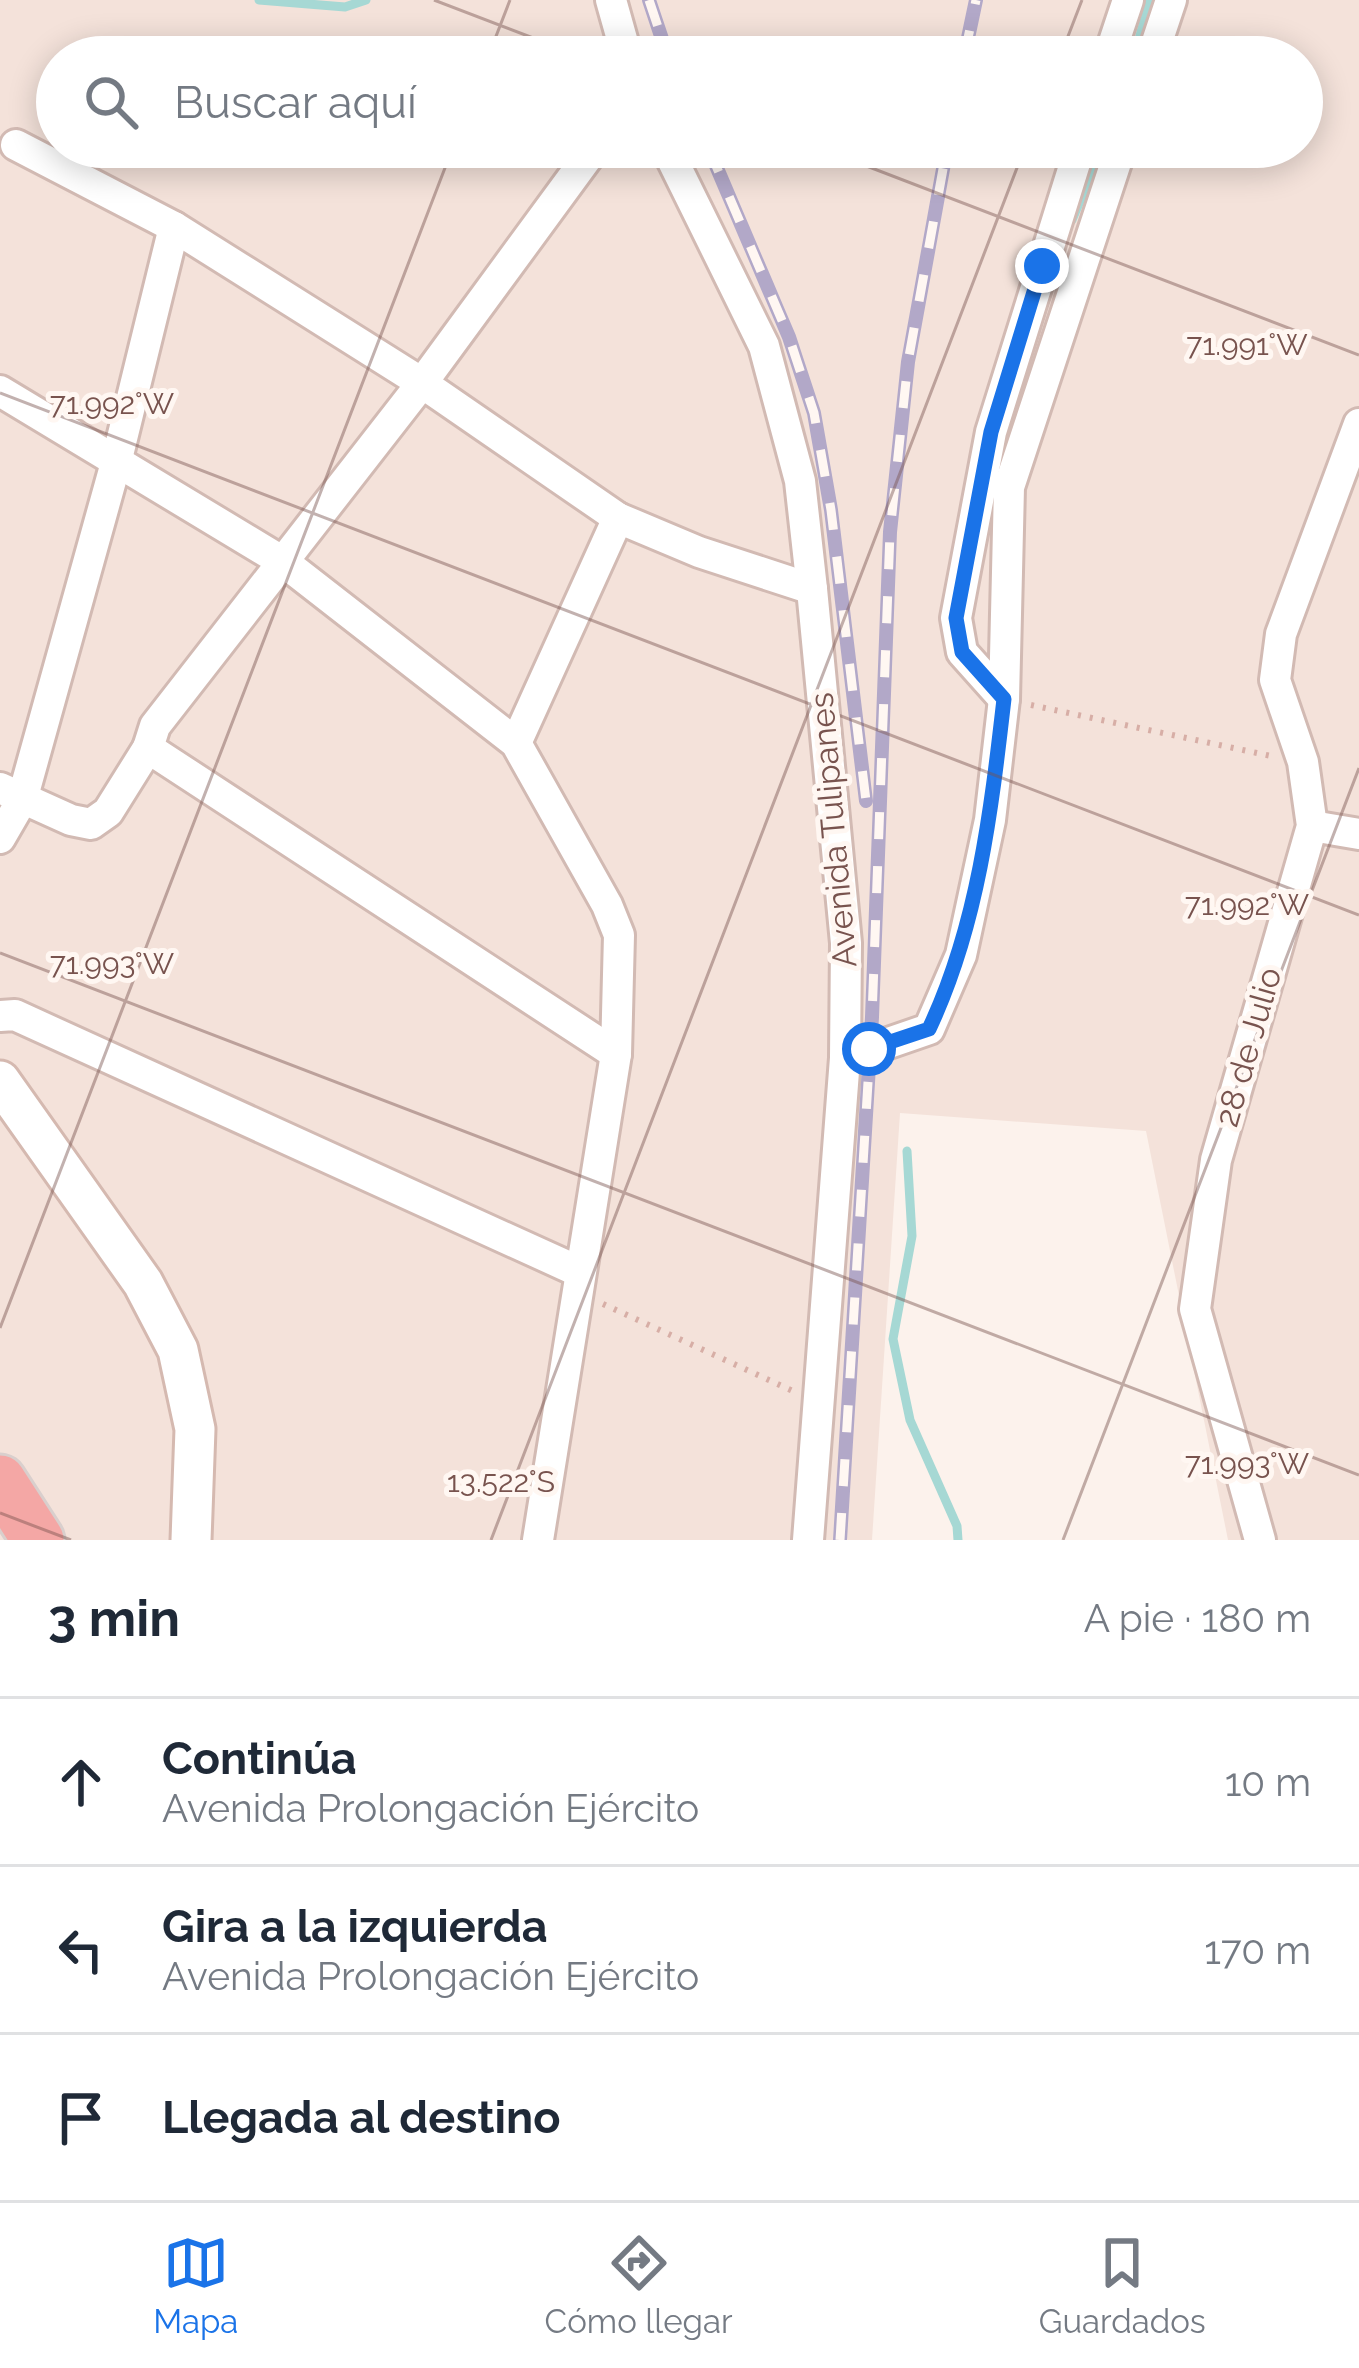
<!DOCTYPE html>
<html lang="es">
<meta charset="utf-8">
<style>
:root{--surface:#fff;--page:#f6f6f7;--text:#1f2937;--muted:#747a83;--line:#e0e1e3;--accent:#1a73e8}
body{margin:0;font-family:Raleway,sans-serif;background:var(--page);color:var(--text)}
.stop{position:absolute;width:36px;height:36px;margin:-27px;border:9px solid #1a73e8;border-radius:50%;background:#fff}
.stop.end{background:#1a73e8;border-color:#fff;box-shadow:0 3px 12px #0008}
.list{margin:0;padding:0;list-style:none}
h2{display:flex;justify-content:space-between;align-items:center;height:156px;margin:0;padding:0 48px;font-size:51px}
h2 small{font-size:39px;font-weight:400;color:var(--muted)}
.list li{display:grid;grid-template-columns:78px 1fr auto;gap:36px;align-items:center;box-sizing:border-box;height:168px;padding:0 48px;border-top:3px solid var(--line)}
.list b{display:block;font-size:45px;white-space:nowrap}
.list p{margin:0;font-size:39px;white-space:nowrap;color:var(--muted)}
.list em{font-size:39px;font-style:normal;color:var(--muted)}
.icon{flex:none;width:66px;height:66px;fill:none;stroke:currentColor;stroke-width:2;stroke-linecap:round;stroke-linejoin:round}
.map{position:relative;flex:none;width:1359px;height:1540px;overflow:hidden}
.search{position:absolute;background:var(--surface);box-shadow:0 6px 30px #0003;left:36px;right:36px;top:36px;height:132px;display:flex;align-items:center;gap:30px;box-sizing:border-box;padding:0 42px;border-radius:66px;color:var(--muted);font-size:45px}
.sheet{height:660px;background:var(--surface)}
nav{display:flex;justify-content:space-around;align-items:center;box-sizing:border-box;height:168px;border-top:3px solid var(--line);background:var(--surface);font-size:33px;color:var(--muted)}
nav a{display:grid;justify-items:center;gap:6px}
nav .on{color:var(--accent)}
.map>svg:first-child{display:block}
.residential{fill:#f4e2da;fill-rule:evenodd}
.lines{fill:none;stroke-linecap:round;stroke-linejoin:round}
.stream{stroke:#a6d8d4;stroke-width:9}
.street-casing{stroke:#d2bab3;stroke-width:36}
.secondary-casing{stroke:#d5b9b0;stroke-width:45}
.highway-casing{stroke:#d9cfcd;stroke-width:57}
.path{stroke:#d7aea6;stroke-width:6;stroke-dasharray:3 9;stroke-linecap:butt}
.street{stroke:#fff;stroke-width:30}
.secondary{stroke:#fff;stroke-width:39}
.highway{stroke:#f4a7a5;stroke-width:51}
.rail-casing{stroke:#b2a8c8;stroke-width:14}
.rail{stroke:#fff7f2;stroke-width:9;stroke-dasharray:27;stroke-linecap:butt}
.route{stroke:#1a73e8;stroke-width:15}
.ticks{fill:none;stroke:#78534e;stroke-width:3;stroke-opacity:0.45}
.labels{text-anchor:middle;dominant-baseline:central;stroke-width:10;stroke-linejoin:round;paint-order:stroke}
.street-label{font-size:33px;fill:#78534e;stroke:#fff7f2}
.ticks-label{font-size:30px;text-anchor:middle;fill:#78534e;stroke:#fff7f2;stroke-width:10;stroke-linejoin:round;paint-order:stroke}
</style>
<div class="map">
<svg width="1359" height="1540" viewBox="0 0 1359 1540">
<rect width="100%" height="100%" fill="#fcf2ec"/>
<path class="residential" d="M0 0H1359V1540H1228L1146 1131 900 1113 872 1540H0ZM57 57H1302V147H57Z"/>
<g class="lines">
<g class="stream">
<polyline points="259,0 345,7 366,0"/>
<polyline points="1134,57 1150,0"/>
<polyline points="1072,220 1103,147"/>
<polyline points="907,1151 912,1236 893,1339 910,1420 957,1526 958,1540"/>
</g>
<defs>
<g id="street">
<polyline points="611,0 627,57"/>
<polyline points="1109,57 1128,0"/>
<polyline points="1152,57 1171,0"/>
<polyline points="16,145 174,227 422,383 618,518 699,552 812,589"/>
<polyline points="595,147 422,383 155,726 148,748 616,1054"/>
<polyline points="666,147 764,346 800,481 812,589 846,943 845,1058 808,1540"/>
<polyline points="0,391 285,563 516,743 607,905 619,935 616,1054 538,1540"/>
<polyline points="1004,699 962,652 956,618 991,432 1080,147"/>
<polyline points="516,743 618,518"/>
<polyline points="0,788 71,820 91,824 108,812 148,748"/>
<polyline points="1312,826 1359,834"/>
<polyline points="0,838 22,800 117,459 174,227"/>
<polyline points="0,1016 15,1015 580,1272"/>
<polyline points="845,1058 929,1029 961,955 990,820 1004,699 1009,487 1121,147"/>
<polyline points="1260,1540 1195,1309 1216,1160 1312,826 1303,762 1275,680 1281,634 1359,424"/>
</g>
<polyline id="secondary" points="0,1081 143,1283 178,1350 195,1429 191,1540"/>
<polyline id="highway" points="0,1481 38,1540"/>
</defs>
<use href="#street" class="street-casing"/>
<use href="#secondary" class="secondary-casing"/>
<use href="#highway" class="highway-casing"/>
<g class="path">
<polyline points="1031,705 1271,756"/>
<polyline points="603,1304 793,1391"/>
</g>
<use href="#street" class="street"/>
<use href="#secondary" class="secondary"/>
<use href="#highway" class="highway"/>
<defs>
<g id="rail">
<polyline points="649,0 668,57"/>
<polyline points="964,57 976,0"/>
<polyline points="708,147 789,337 814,413 831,510 866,801"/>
<polyline points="840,1540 872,1017 890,532 908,362 947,147"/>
</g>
</defs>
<use href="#rail" class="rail-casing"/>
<use href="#rail" class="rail"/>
</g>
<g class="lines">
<path class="route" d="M869 1049 929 1029C978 925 991 812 1004 699L962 652 956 618 991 432 1042 266"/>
</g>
<path class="ticks" d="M434 0 583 57M488 57 510 0M1060 57 1082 0M817 147 1359 355M0 393 1359 915M0 953 1359 1475M0 1328 453 147M0 1513 71 1540M491 1540 1025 147M1063 1540 1359 768"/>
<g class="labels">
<g class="street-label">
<text transform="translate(833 830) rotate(-95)">Avenida Tulipanes</text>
<text transform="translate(1248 1047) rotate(-74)">28 de Julio</text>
</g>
</g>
<g class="ticks-label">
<text x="1247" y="355">71.991°W</text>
<text x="112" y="414">71.992°W</text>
<text x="1247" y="915">71.992°W</text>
<text x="112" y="974">71.993°W</text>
<text x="1247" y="1474">71.993°W</text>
<text x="501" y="1492">13.522°S</text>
</g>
</svg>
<div class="stop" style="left:869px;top:1049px"></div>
<div class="stop end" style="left:1042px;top:266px"></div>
<div class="search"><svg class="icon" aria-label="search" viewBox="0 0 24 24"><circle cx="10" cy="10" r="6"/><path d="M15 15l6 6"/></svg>Buscar aquí</div>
</div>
<section class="sheet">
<h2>3 min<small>A pie · 180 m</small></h2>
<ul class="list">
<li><svg class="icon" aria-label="ahead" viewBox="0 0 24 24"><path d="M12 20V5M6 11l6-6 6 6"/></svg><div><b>Continúa</b><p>Avenida Prolongación Ejército</p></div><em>10 m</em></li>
<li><svg class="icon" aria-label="left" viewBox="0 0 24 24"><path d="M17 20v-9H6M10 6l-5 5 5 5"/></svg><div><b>Gira a la izquierda</b><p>Avenida Prolongación Ejército</p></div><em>170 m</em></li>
<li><svg class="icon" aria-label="arrive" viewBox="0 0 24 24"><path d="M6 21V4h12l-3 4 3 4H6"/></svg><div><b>Llegada al destino</b></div></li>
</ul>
</section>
<nav>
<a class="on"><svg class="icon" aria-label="map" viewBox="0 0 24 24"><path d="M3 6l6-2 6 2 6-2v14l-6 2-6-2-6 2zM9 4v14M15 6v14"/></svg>Mapa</a>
<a><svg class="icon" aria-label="directions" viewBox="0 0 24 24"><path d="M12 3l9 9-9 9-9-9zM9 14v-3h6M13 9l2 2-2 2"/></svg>Cómo llegar</a>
<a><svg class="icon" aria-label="saved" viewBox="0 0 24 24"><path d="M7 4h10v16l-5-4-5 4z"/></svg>Guardados</a>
</nav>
